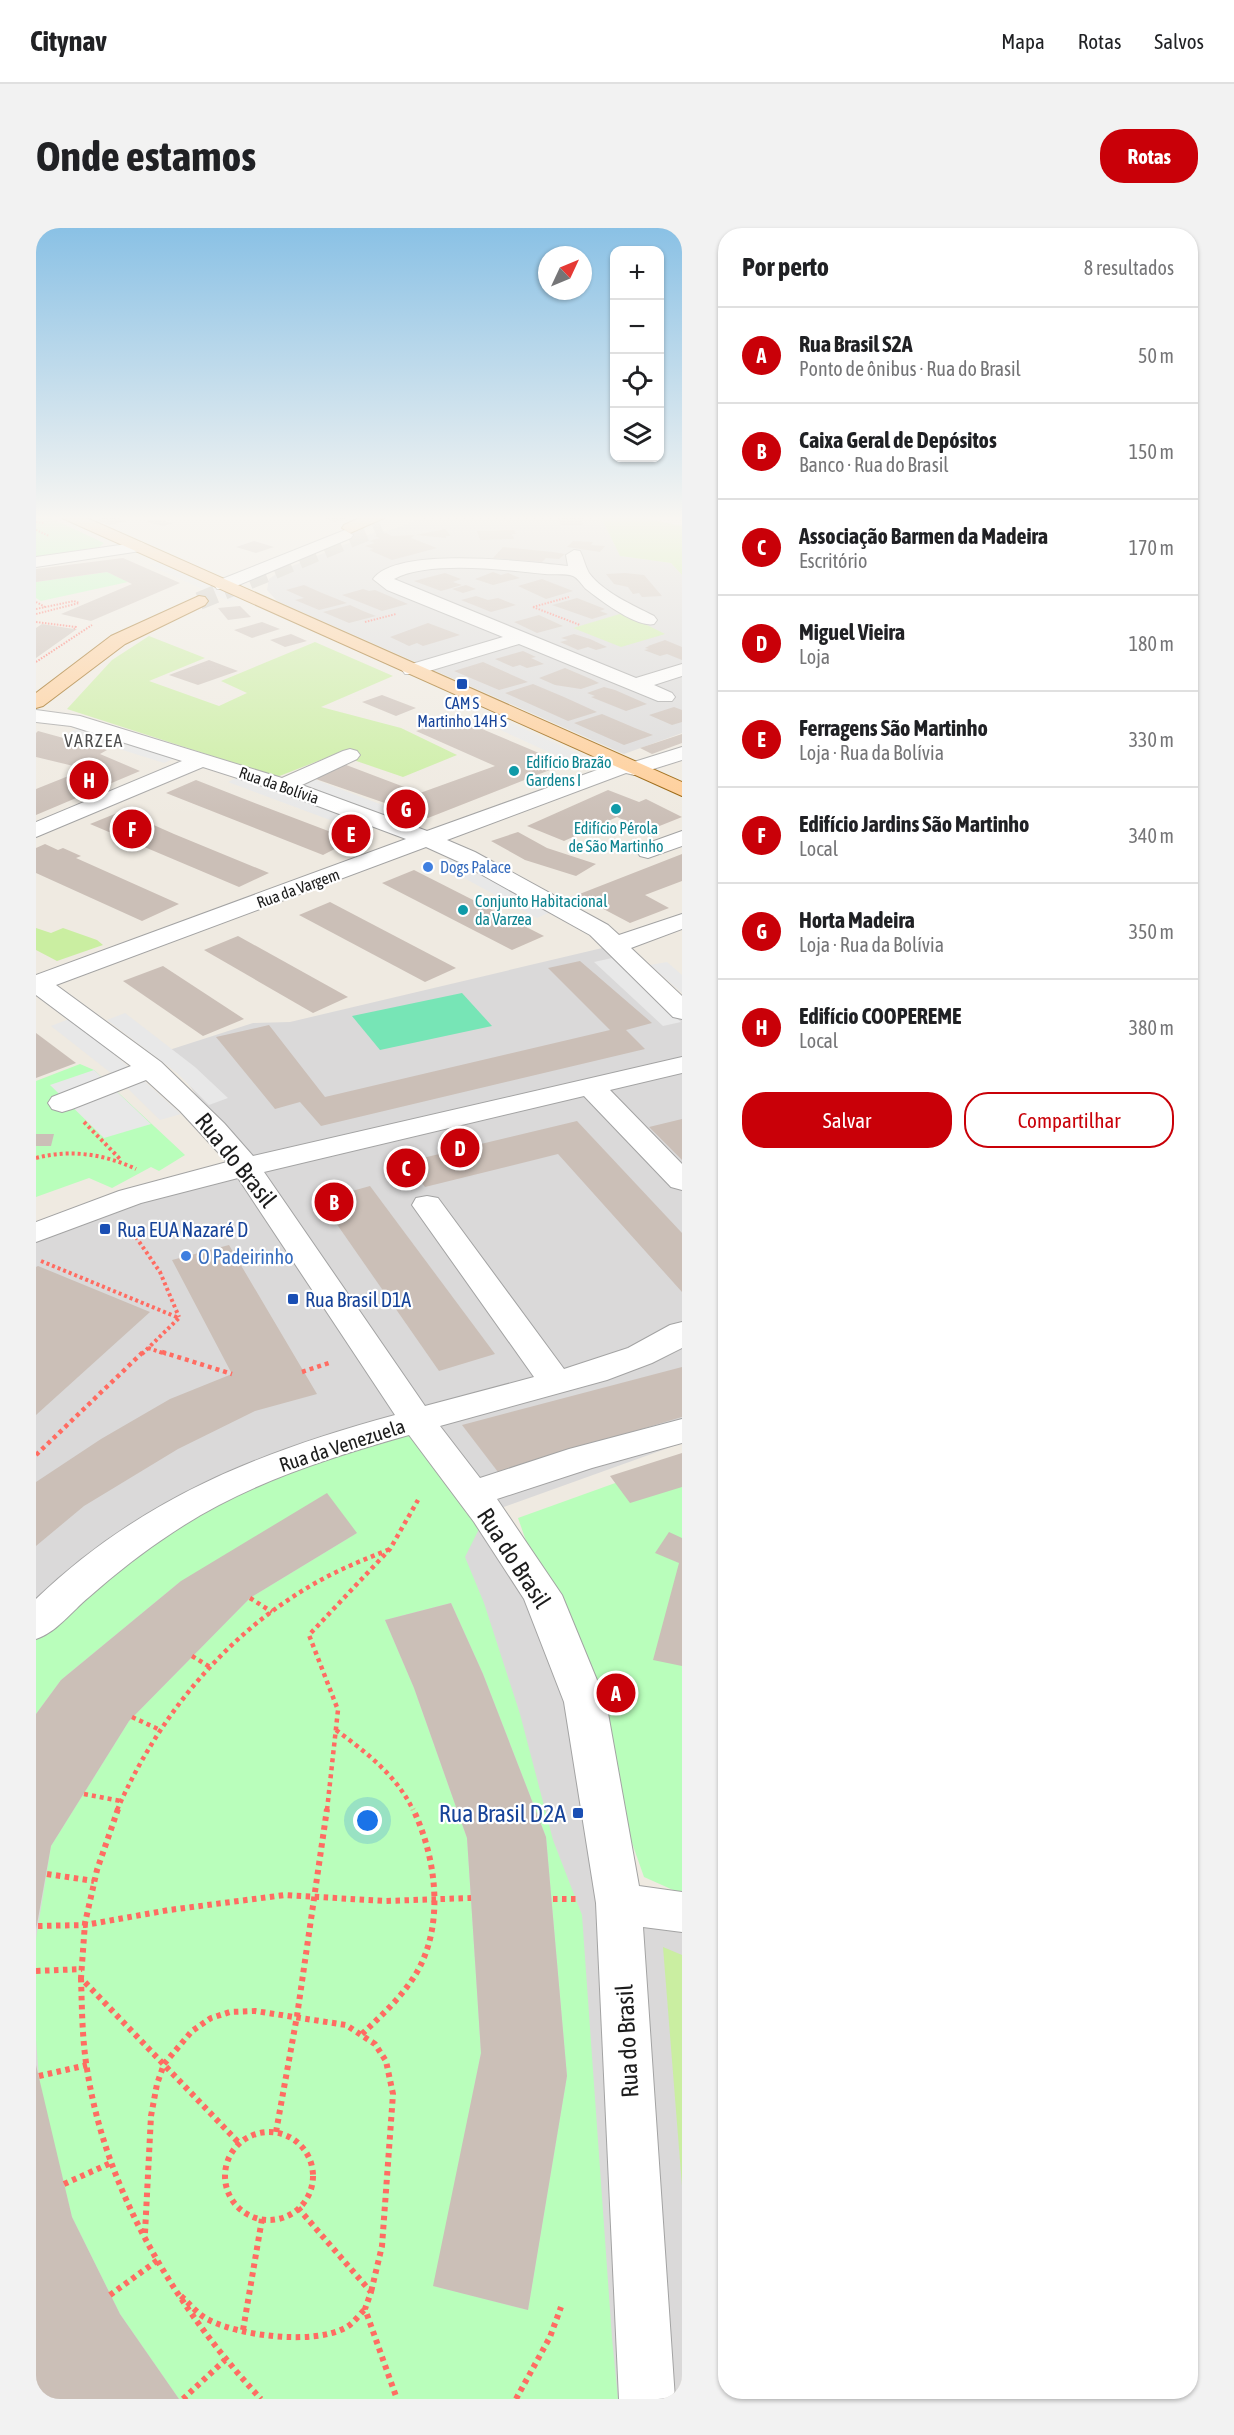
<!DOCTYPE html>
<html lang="pt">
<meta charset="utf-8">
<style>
:root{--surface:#fff;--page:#f2f2f2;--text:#202124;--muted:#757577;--line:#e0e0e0;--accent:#c90008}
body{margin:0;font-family:"Asap Condensed",sans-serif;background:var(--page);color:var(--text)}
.controls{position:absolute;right:18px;top:18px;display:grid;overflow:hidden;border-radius:12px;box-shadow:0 2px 4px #0004}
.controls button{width:54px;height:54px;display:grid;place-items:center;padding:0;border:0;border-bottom:2px solid var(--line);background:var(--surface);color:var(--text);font:30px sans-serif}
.compass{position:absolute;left:502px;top:18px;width:54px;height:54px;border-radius:50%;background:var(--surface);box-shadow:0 2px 4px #0004;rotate:46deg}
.you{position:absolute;left:332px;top:1593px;width:21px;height:21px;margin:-15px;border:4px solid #fff;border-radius:50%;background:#1a73e8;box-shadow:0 0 0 9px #1a73e833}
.badge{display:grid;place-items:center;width:39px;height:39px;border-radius:50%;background:var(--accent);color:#fff;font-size:20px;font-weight:700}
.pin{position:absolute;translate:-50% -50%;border:3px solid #fff;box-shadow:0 2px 6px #0006}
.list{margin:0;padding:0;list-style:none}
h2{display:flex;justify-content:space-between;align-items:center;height:78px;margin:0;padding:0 24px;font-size:26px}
h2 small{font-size:20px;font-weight:400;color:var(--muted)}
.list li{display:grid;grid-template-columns:39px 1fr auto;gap:18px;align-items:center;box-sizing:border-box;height:96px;padding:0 24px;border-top:2px solid var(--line)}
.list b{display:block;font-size:22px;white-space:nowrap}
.list p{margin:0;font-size:20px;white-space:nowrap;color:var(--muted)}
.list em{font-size:20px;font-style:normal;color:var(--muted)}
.actions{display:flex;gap:12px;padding:18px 24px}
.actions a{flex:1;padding:14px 0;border:2px solid var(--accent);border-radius:24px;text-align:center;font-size:21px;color:var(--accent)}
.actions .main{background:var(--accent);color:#fff}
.icon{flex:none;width:33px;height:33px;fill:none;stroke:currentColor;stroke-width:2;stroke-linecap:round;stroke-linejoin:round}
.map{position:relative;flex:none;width:646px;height:2171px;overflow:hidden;border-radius:24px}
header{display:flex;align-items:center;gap:36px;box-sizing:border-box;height:84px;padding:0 30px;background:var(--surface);border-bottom:2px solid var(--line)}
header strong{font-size:28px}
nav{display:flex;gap:33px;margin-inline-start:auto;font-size:21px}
.intro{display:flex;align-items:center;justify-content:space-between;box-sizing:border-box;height:144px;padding:0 36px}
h1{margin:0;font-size:42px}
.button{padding:15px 27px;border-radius:24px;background:var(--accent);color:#fff;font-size:21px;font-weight:700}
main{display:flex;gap:36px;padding:0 36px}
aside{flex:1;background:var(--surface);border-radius:24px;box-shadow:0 2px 4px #0004}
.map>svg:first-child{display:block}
.residential{fill:#dad9d9}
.grass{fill:#caeea1}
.park{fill:#b9febb;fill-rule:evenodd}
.pitch{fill:#77e5b6}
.parking{fill:#e8e8e8}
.building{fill:#cbbfb7}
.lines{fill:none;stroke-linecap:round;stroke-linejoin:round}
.major-tunnel{stroke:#c5c1ba;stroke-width:18;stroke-dasharray:18 9;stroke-linecap:butt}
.minor-casing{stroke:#a3a3a3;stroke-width:2}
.major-casing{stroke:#955d00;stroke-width:2}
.path-far3{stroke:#ff6c62;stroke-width:2;stroke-dasharray:1.5 1.5;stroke-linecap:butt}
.path-far2{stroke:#ff6c62;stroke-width:4;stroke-dasharray:3 3;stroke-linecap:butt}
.path-far1{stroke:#ff6c62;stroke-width:4.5;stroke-dasharray:4 4;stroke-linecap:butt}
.path{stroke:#ff6c62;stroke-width:6;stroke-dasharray:4.5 4.5;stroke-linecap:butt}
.minor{fill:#fff;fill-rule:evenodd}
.major{fill:#ffcd96;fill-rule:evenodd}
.transit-dot{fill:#1a4fb4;stroke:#fff;stroke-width:2}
.culture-dot{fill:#0f9aa8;stroke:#fff;stroke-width:2}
.shop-dot{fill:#3f7fe0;stroke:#fff;stroke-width:2}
.labels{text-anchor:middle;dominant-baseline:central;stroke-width:4.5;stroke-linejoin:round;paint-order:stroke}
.far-transit-label{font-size:16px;fill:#164399;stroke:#fff}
.far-culture-label{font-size:16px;fill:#0d838f;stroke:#fff;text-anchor:start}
.far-street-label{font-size:16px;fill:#1c1c1c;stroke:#fff}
.far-shop-label{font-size:16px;fill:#366cbe;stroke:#fff;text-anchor:start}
.far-neighbourhood-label{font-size:18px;letter-spacing:1.5px;fill:#4f4f4f;stroke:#fff}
.transit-label{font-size:20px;fill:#164399;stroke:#fff;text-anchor:start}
.shop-label{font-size:20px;fill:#366cbe;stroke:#fff;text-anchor:start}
.street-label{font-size:20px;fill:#1c1c1c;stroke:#fff}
.near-street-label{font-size:24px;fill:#1c1c1c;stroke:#fff}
.near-transit-label{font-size:24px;fill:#164399;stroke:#fff;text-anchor:end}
</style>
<header>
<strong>Citynav</strong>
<nav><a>Mapa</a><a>Rotas</a><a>Salvos</a></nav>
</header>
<div class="intro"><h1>Onde estamos</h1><a class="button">Rotas</a></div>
<main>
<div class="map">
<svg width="646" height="2171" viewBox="0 0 646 2171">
<rect width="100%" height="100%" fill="#efeae1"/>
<g class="residential">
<polygon points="394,287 544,287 566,291 584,328 635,335 646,347 646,505 588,526 241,373 231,362 233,351 244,343 339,304 355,302"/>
<polygon points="579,717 646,783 646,1215 451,1285 506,1367 584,1661 646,1684 646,2171 0,2171 0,1005 209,938 130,823 217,795 254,794"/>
</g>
<g class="grass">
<polygon points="544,287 594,287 646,298 646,347 635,335 584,328 566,291"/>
<polygon points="587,385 629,406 585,419 537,400"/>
<polygon points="113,408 169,430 113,453 183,478 211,465 185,453 279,414 357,448 285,479 365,500 421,527 367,549 300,526 241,549 31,481 76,432"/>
<polygon points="0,700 15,705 27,700 61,712 67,717 21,733 0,722"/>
<polygon points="627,1719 646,1727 646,1958"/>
</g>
<g class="park">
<polygon points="3,287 8,287 68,315 62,320 0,330 0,289"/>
<polygon points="71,344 92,354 5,373 0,370 0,354"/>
<polygon points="44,836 58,842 149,927 123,943 115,939 76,960 53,950 0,969 0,853"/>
<path d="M381 1193 451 1285 429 1329 448 1375 484 1486 517 1612 546 1687 576 2110 582 2171H143L84 2086 36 1989 4 1861 0 1812V1711L15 1618 93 1493 214 1370 321 1305 145 1353 25 1452 0 1486V1396L161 1273ZM415 1375 447 1446 510 1609 531 1848 492 2082 398 2058 445 1825 431 1610 378 1460 349 1392Z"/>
<polygon points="646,1231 646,1666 608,1649 482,1290"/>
</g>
<polygon class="pitch" points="426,765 456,798 344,822 316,788"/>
<g class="parking">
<polygon points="124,334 205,370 193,373 113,337"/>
<polygon points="462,489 545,527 530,532 447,494"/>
<polygon points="44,499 139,530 128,535 33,505"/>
<polygon points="204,548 334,596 321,602 192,554"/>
<polygon points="278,551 365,584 353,589 266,556"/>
<polygon points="415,630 515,684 501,690 401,635"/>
<polygon points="576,730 645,794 627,798 558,734"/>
<polygon points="631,734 646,747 646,765 614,737"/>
<polygon points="89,785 159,839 192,870 173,877 141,845 71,792"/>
<polygon points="33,791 69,818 145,886 124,892 80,849 15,798"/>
<polygon points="58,842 115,896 68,910 14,857"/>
</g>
<g class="building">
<polygon points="76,287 91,293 74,297 59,292"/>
<polygon points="286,287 297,287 310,291 299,294 281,288"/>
<polygon points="522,289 544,289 547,297 525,297"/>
<polygon points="119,291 137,295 128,298 110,294"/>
<polygon points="409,301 415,308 410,308 410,310 380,307"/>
<polygon points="478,302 480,306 476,306 478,311 444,312 441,303"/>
<polygon points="350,305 356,308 379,307 375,310 401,320 356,332 333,322 338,321 329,318 339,315 333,313 344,310 338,308"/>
<polygon points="218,313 238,319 220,325 200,319"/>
<polygon points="537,313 557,314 555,317 569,318 564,324 531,319"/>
<polygon points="467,319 517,324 529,326 523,331 510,330 506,334 457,330"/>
<polygon points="87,330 144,355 55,393 25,386 96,356 71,344 0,354 0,341"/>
<polygon points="457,344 465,347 472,345 484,350 457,357 439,351"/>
<polygon points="409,345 425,351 417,354 426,357 405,363 378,353"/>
<polygon points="589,345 608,347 626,368 606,369 603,365 597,366 592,359 578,356 570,346"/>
<polygon points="506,351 537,363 510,371 482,358"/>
<polygon points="268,357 286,365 311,375 283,382 259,372 268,370 250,362"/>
<polygon points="430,357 440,361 427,365 416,361"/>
<polygon points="327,361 333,363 339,362 372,376 346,383 306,367"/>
<polygon points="440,368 452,372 462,370 480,377 455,384 425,372"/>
<polygon points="541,370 569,381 564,383 572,386 556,391 516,377"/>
<polygon points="314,377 327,383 340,388 313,395 287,384"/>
<polygon points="204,378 215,389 192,392 182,380"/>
<polygon points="503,387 527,398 501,405 478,394"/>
<polygon points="226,394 244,401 216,410 198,402"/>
<polygon points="392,395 424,407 387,418 381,415 373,418 354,409"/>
<polygon points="6,396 38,401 41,401 0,430 0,400"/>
<polygon points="255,406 271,413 249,419 234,412"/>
<polygon points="538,406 554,411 571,419 560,422 552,419 542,422 524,414 532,412 525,410"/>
<polygon points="629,412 646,419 646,432 631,426 624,428 608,422 613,421 609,420 613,418 612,418"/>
<polygon points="487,423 500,429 495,430 508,436 491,440 484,437 477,439 459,431"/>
<polygon points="173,432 202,443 162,457 133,447"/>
<polygon points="447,434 476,447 492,454 463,462 418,443"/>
<polygon points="529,440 555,451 563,455 545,461 519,457 503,450"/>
<polygon points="497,456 528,469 561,484 532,493 469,465"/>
<polygon points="568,459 579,462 611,476 590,483 555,469 559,468 551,465"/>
<polygon points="346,467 380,480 360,488 326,474"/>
<polygon points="638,479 646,482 646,494 636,497 613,487"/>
<polygon points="566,486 599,500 617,507 588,517 538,495"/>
<polygon points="420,490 529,536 392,590 274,549 305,535 384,565 459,538 380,503"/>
<polygon points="2,503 71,522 64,526 104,543 0,587 0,561 50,541 0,529 0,505"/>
<polygon points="646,506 646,515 616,526 604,520"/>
<polygon points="160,552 211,572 316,612 287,627 130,565"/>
<polygon points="572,562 603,574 610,571 646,589 611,603 581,589 528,613 491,598"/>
<polygon points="86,583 138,606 233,645 203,659 54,596"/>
<polygon points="482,604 511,620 560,636 540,648 489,632 455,613"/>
<polygon points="9,616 22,622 27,620 45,628 40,630 143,676 106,693 0,645 0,620"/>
<polygon points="646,626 646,653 609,667 633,680 594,695 541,667"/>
<polygon points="378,642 508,708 476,722 346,655"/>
<polygon points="294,674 420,740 389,754 263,687"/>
<polygon points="202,708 312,769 277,785 168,722"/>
<polygon points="544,733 616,795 590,802 609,821 285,898 264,874 239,881 180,809 233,797 289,869 574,802 512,740"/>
<polygon points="127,738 208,791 167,808 87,753"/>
<polygon points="0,805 40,835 0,850"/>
<polygon points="646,891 646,932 613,899"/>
<polygon points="541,893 646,1005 646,1064 522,926 389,959 370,934"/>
<polygon points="0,906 18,906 15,918 0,918"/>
<polygon points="334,958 459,1126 403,1143 284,972"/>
<polygon points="193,1017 281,1166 219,1183 142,1221 48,1278 0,1318 0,1254 65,1211 134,1171 196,1146 136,1032"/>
<polygon points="2,1038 114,1084 0,1187 0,1039"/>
<polygon points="646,1139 646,1189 462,1244 426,1197"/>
<polygon points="646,1225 646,1259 594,1275 574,1248"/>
<polygon points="291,1265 321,1305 214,1370 93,1493 15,1618 0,1702 0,1486 25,1452 145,1353"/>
<polygon points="633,1304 646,1310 646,1438 617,1432 643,1335 619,1325"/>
<polygon points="415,1375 447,1446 510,1609 531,1848 492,2082 397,2058 445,1825 431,1610 378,1460 349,1392"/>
<polygon points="0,1837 36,1989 84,2086 143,2171 0,2171"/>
</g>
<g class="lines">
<polyline class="major-tunnel" points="163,373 345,298"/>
<defs>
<g id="minor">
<polygon points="309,302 317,307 315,310 193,361 181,361 178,357 181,353"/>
<polygon points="105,314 113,319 111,322 0,339 0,329"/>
<path d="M538 322 544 323C548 331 549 338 553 345 568 365 597 377 618 388L621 392 618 396C601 400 564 372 550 361 546 357 542 350 537 348 529 345 517 347 509 346 470 342 393 332 358 351L600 450 646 436V448L618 457 636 465 639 469 636 473H622L483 416 383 446H369L366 442 369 438 467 409 351 362 337 351C362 317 493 334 532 338L530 327Z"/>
<path d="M0 482 44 488 246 550 307 523 314 521 321 523 324 527 321 531 266 557 391 603 583 534 590 532 598 534 646 519V532L598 547 590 545 411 612 439 624 572 697 583 707 646 686V701L595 720 646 768V791L637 789 554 707 423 634 390 619 20 757 125 834 188 895 217 928 646 829V845L574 862 646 936V962L635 959 548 868 228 944 389 1178 498 1149 376 977 380 970 391 968 402 970 528 1141 592 1120 634 1097 646 1094V1120L616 1135 571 1152 404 1198 444 1250 533 1221 646 1191V1215L556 1240 461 1271 526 1367 570 1474 603 1658 646 1664V1704L607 1699 639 2171H583L560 1675 528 1474 488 1371 438 1294 373 1207C291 1230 207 1257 136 1305 107 1324 79 1346 53 1369 35 1384 21 1404 0 1411V1371C104 1271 223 1224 359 1187L202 950 105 975 0 1014V994L83 963 191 934 144 883 110 852 36 881 26 884 16 881 12 875 16 869 95 838 0 767V747L370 611 239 562 167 539 0 609V594L146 533 35 498 0 494Z"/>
<polygon points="646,603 646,618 612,630 604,628 601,623 604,618"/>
</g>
<g id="major">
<polygon points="24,287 44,287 646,554 646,568 26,290"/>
<polygon points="330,287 350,287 348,290 314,305 306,300 308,297"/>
<polygon points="163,368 169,369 172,373 169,377 89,416 7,478 0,480 0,465 75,408"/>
</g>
</defs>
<use href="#minor" class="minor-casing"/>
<use href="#major" class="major-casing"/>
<g class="path-far3">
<polyline points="0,294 8,295"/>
<polyline points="0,302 13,308"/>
<polyline points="0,374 9,379"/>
<polyline points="497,379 533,369"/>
<polyline points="497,379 544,397"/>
<polyline points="0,381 38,373 43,375 0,386"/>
<polyline points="0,394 40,399 38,401"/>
<polyline points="329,394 360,386"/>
<polyline points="0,434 56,397"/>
</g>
<g class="path-far2">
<polyline points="48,894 85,932"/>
<path d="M0 930C35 921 68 926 100 941"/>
<polyline points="93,999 124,1044 143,1089"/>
<polyline points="5,1033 143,1090 106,1126"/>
<polyline points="112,1120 130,1126"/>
</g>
<g class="path-far1">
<polyline points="126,1124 196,1146"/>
<polyline points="266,1144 293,1135"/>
<polyline points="0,1227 107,1124"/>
<polyline points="214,1370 236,1384"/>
<polyline points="156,1428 174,1439"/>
<polyline points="96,1489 122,1501"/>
<path d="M300 1502C330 1524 361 1548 377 1582"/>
<polyline points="48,1566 85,1573"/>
<path d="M81 1582C123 1487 191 1404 283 1353 306 1340 330 1331 354 1321"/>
<polyline points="291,1582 302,1482 273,1407 354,1321 382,1272"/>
</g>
<g class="path">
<polyline points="82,1581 61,1642 49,1695 45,1750 204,1916"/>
<polyline points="11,1646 58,1653"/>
<polyline points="517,1671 543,1671"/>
<polyline points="2,1698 49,1697 133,1682 249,1667 349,1673 435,1670"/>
<polyline points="0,1743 46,1741"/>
<path d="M45 1750C46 1780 46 1811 51 1841 70 1965 141 2081 225 2171"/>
<path d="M326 1806C346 1787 367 1768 381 1744 409 1695 400 1629 377 1581"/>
<polyline points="3,1848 51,1837"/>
<polyline points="240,1904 261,1788 291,1581"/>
<circle cx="233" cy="1948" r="44"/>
<polyline points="28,1956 77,1934"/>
<polyline points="262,1980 335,2064 329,2081 361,2171"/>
<polyline points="109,2005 115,1888 121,1856 128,1836 156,1803 175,1790 194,1784 219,1783 310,1797 339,1816 350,1833 357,1866 346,2018 335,2064"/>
<polyline points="74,2067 122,2032"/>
<path d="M145 2068C154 2076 162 2087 173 2092 205 2108 276 2117 309 2100 317 2096 323 2087 329 2081"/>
<polyline points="207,2102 226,1991"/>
<polyline points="147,2171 189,2132"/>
<polyline points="480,2171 514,2109 525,2079"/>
</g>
<use href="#minor" class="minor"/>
<use href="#major" class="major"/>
</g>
<linearGradient id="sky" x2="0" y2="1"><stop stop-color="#8ac1e5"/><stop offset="0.49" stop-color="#f8f6f2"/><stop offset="1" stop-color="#f8f6f2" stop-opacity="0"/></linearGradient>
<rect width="646" height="591" fill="url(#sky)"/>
<g class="transit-dot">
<rect x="420" y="450" width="12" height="12" rx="3"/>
<rect x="63" y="995" width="12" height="12" rx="3"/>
<rect x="251" y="1065" width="12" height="12" rx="3"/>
<rect x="536" y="1579" width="12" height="12" rx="3"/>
</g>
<g class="culture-dot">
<circle cx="478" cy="543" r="6"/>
<circle cx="580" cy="581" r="6"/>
<circle cx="427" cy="682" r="6"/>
</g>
<g class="shop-dot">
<circle cx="392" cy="639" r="6"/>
<circle cx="150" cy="1028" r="6"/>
</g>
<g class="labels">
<g class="far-transit-label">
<text x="426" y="475">CAM S<tspan x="426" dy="18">Martinho 14H S</tspan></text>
</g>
<g class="far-culture-label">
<text x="490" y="534">Edifício Brazão<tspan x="490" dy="18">Gardens I</tspan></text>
<text x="580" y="600" text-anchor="middle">Edifício Pérola<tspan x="580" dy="18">de São Martinho</tspan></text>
<text x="439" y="673">Conjunto Habitacional<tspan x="439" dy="18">da Varzea</tspan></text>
</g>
<g class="far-street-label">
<text transform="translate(243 557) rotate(19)">Rua da Bolívia</text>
<text transform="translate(262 660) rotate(-20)">Rua da Vargem</text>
</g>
<g class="far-shop-label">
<text x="404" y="639">Dogs Palace</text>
</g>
<g class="far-neighbourhood-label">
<text x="58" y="512">VARZEA</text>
</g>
<g class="transit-label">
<text x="81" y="1001">Rua EUA Nazaré D</text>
<text x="269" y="1071">Rua Brasil D1A</text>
</g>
<g class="shop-label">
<text x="162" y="1028">O Padeirinho</text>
</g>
<g class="street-label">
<text transform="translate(306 1217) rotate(-18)">Rua da Venezuela</text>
</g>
<g class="near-street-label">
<text transform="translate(200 932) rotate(51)">Rua do Brasil</text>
<text transform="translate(478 1330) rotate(57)">Rua do Brasil</text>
<text transform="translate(591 1813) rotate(-93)">Rua do Brasil</text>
</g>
<g class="near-transit-label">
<text x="530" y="1585">Rua Brasil D2A</text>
</g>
</g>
</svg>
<div class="controls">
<button>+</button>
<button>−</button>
<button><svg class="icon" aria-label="locate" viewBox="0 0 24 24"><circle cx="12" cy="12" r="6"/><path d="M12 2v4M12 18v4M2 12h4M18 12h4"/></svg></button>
<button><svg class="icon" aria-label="layers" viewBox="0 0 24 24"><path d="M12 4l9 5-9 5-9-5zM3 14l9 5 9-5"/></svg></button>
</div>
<svg class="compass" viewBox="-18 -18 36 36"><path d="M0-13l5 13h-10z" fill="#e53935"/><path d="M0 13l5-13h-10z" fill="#757577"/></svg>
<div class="you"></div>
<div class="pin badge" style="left:580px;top:1465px">A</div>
<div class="pin badge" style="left:298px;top:974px">B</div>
<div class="pin badge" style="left:370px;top:940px">C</div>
<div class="pin badge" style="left:424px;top:920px">D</div>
<div class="pin badge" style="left:315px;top:606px">E</div>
<div class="pin badge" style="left:96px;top:601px">F</div>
<div class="pin badge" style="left:370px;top:581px">G</div>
<div class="pin badge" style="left:53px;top:552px">H</div>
</div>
<aside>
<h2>Por perto<small>8 resultados</small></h2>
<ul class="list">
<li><span class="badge">A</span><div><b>Rua Brasil S2A</b><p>Ponto de ônibus · Rua do Brasil</p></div><em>50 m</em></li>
<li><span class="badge">B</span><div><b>Caixa Geral de Depósitos</b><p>Banco · Rua do Brasil</p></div><em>150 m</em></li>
<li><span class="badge">C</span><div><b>Associação Barmen da Madeira</b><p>Escritório</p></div><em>170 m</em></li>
<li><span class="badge">D</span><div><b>Miguel Vieira</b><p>Loja</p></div><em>180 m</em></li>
<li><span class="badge">E</span><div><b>Ferragens São Martinho</b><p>Loja · Rua da Bolívia</p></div><em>330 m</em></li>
<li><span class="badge">F</span><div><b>Edifício Jardins São Martinho</b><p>Local</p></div><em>340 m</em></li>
<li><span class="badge">G</span><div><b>Horta Madeira</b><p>Loja · Rua da Bolívia</p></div><em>350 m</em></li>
<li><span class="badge">H</span><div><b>Edifício COOPEREME</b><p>Local</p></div><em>380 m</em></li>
</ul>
<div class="actions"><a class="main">Salvar</a><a>Compartilhar</a></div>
</aside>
</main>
